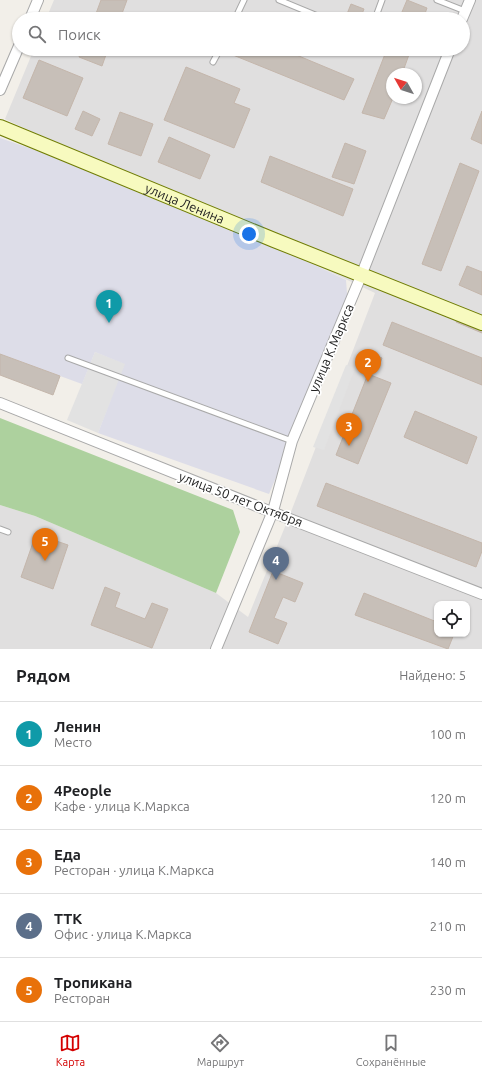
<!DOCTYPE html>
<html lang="ru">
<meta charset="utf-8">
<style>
:root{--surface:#fff;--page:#f6f6f6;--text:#202124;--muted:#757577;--line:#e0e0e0;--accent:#d40000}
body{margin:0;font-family:Ubuntu,sans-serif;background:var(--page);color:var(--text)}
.controls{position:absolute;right:12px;bottom:12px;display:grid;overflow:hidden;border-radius:8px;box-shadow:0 1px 3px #0004}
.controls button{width:36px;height:36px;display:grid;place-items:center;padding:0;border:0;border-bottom:1px solid var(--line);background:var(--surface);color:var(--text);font:20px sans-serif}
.compass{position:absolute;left:386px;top:68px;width:36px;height:36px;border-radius:50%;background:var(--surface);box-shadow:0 1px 3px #0004;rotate:309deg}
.you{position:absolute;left:249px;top:234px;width:14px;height:14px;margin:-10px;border:3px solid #fff;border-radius:50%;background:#1a73e8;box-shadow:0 0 0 6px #1a73e833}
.badge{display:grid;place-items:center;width:26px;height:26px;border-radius:50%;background:var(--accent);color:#fff;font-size:13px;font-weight:700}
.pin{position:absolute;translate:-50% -33px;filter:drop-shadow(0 1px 2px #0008)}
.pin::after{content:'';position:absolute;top:21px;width:14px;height:12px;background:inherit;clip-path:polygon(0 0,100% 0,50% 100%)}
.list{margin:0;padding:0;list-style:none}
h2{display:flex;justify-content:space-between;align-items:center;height:52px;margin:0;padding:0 16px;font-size:17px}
h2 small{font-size:13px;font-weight:400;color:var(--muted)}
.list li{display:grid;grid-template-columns:26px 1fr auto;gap:12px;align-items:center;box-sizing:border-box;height:64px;padding:0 16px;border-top:1px solid var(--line)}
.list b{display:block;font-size:15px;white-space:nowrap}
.list p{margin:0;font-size:13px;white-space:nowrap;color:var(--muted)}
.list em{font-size:13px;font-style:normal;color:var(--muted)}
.icon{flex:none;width:22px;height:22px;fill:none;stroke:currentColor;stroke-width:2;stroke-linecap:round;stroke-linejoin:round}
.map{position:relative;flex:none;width:482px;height:649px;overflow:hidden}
.search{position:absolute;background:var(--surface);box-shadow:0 1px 3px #0004;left:12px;right:12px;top:12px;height:44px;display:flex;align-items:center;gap:10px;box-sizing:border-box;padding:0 14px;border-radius:22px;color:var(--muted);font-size:15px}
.sheet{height:372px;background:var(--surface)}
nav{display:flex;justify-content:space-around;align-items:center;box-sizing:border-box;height:56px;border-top:1px solid var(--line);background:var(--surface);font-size:11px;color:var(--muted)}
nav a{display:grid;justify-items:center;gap:2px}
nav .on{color:var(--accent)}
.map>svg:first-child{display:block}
.residential{fill:#e0dfdf;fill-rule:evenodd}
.forest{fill:#add19e}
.parking{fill:#e2e2e2}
.plaza{fill:#dddde8}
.building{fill:#c7bfb8;stroke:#c4b6ab}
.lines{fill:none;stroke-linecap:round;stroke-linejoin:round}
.lane-casing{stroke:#a9a9a9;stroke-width:7}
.street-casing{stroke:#a9a9a9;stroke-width:12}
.secondary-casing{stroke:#707d05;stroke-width:16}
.lane{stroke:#fff;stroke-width:5}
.street{stroke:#fff;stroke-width:10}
.secondary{stroke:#f7fabf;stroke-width:14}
.labels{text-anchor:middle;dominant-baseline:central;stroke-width:3.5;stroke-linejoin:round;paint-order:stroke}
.street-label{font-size:13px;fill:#222;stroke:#fff}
</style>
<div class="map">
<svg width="482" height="649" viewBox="0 0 482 649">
<rect width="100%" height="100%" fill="#f2efe9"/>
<path class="residential" d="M54 0H482V649H0V505L35 516 216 593 248 617 289 517 375 293 5 119 34 49H463V19H46ZM392 74H416V98H392ZM437 604H467V634H437Z"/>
<polygon class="forest" points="0,418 233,510 240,532 216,593 35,516 0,505"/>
<g class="parking">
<polygon points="95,352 126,364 98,433 67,420"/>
<polygon points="346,365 355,368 324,450 313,447"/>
</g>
<polygon class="plaza" points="0,138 58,158 161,202 256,237 346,280 348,307 269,494 98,433 125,364 95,352 82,384 0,354"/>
<g class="building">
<polygon points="101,0 127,0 120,19 94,19"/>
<polygon points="407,0 427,8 423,19 399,19"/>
<polygon points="351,4 364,9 360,19 345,19"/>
<polygon points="82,49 108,49 102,66 79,57"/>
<polygon points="235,49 282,49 354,79 344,100 233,55"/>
<polygon points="387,49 411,49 402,74 392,74 393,98 384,119 362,113"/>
<polygon points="39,60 83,78 67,116 23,98"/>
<polygon points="186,67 240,89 234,103 250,109 234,148 164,120"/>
<polygon points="83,111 100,119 92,136 75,129"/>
<polygon points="482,111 482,144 471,139"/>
<polygon points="120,112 153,124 141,156 108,144"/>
<polygon points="169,137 210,155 200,179 158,162"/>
<polygon points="345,143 366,151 354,184 332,177"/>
<polygon points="270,156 353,189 343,216 261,182"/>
<polygon points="460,163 479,171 441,271 422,264"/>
<polygon points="467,266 482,272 482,295 459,285"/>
<polygon points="458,317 482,327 482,333 456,322"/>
<polygon points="392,322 482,358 482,385 383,345"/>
<polygon points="0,354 60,376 53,395 0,375"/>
<polygon points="373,354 382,358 378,369 368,366"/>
<polygon points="368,374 391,383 358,464 336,455"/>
<polygon points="415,411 477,437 467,464 404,437"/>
<polygon points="326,483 482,543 482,551 476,567 317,506"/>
<polygon points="36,534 68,545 53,589 21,577"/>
<polygon points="273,571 303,583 295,602 283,597 274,618 287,623 278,644 249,632"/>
<polygon points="105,587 120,593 115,607 145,619 152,603 168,609 152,648 91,625"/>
<polygon points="364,593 437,622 437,634 454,634 448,649 355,615"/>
</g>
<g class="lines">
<defs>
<g id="lane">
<polyline points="279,0 325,19"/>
<polyline points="437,0 465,11"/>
<polyline points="235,19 244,0"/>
<polyline points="375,19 382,0"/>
<polyline points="213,62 220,49"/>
<polyline points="68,358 292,441"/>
<polyline points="0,529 8,532"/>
</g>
<g id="street">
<polyline points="30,19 38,0"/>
<polyline points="462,19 470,0"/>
<polyline points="0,90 19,46"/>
<polyline points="0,403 259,507 482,594"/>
<polyline points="216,649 273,511 292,441 361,276 450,49"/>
</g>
<g id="secondary">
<path id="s1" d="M0 127 274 240 482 323"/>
</g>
</defs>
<use href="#lane" class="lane-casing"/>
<use href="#street" class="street-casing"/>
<use href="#secondary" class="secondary-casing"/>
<use href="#lane" class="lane"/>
<use href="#street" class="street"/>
<use href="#secondary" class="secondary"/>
</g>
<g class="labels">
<g class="street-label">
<text stroke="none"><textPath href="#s1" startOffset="200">улица Ленина</textPath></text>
<text transform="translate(331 348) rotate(-67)">улица К.Маркса</text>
<text transform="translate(241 499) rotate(21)">улица 50 лет Октября</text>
</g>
</g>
</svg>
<div class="controls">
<button><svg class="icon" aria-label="locate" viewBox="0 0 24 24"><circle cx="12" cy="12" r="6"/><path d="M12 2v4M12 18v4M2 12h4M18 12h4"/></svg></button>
</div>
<svg class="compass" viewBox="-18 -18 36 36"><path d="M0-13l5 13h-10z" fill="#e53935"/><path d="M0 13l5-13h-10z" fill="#757577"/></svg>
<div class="you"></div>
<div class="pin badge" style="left:109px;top:323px;background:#0f9aa8">1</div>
<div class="pin badge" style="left:368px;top:382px;background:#e8710a">2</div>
<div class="pin badge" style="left:349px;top:446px;background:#e8710a">3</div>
<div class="pin badge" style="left:276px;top:580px;background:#5c6f8a">4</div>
<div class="pin badge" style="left:45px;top:561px;background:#e8710a">5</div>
<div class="search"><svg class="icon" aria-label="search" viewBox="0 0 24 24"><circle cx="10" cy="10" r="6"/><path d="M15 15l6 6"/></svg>Поиск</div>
</div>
<section class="sheet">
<h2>Рядом<small>Найдено: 5</small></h2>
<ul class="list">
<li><span class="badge" style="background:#0f9aa8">1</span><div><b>Ленин</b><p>Место</p></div><em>100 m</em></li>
<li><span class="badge" style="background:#e8710a">2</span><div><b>4People</b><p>Кафе · улица К.Маркса</p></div><em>120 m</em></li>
<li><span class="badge" style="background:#e8710a">3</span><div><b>Еда</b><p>Ресторан · улица К.Маркса</p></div><em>140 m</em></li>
<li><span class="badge" style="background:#5c6f8a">4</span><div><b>ТТК</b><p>Офис · улица К.Маркса</p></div><em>210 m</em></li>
<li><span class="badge" style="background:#e8710a">5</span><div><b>Тропикана</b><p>Ресторан</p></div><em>230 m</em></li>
</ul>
</section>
<nav>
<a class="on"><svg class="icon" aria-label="map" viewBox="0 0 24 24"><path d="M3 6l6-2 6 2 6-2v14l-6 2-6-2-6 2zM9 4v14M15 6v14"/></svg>Карта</a>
<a><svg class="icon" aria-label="directions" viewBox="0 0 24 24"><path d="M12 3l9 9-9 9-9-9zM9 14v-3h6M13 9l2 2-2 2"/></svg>Маршрут</a>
<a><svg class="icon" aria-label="saved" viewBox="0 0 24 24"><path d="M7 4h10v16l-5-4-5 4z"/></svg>Сохранённые</a>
</nav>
